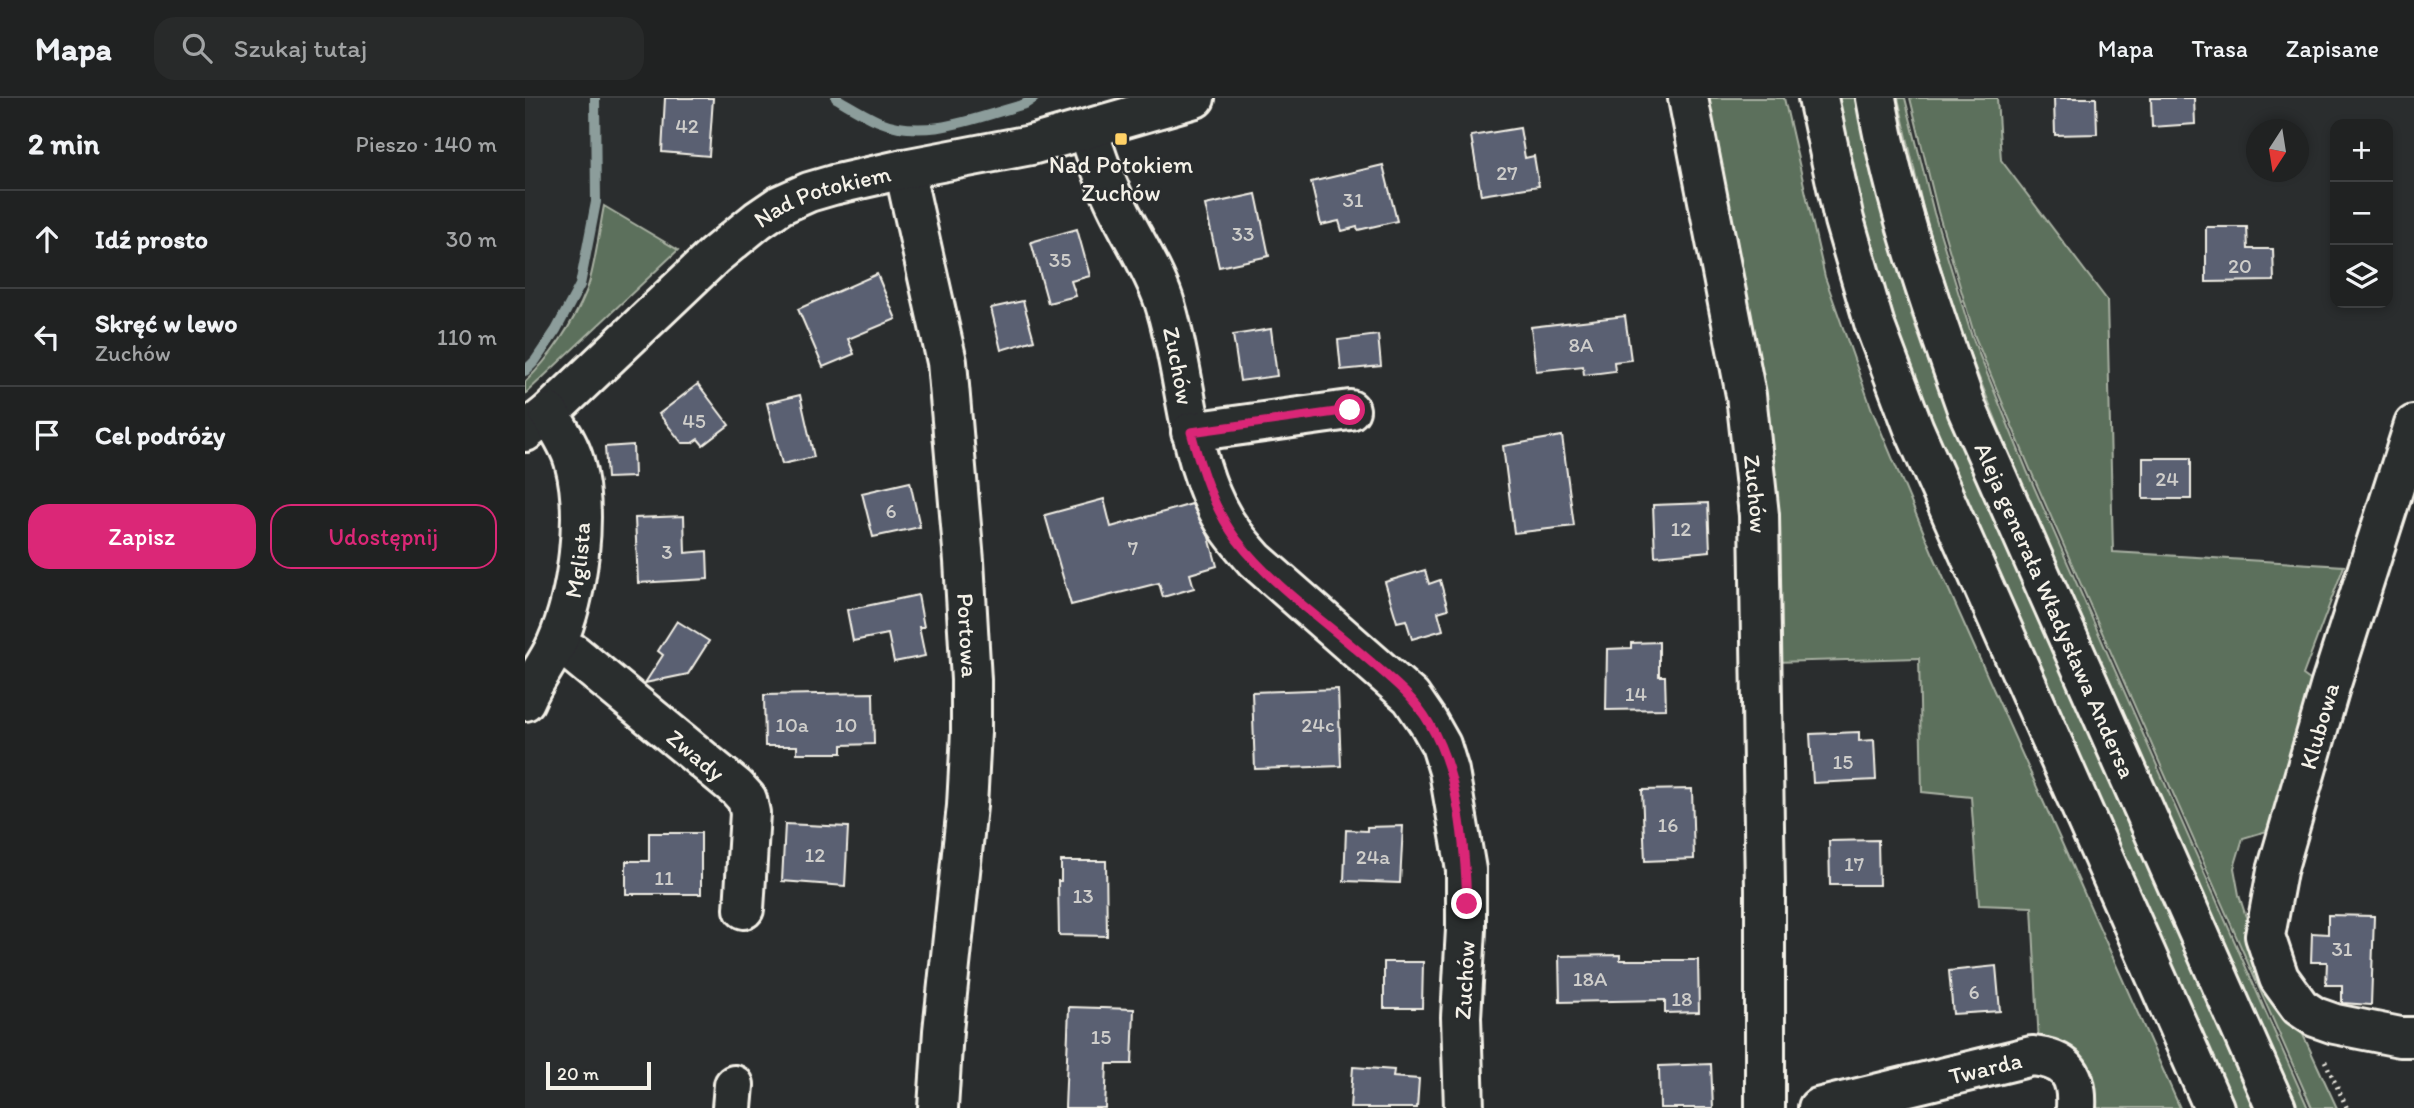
<!DOCTYPE html>
<html lang="pl">
<meta charset="utf-8">
<style>
:root{--surface:#202222;--page:#282a2a;--text:#f1f3f6;--muted:#a2a4a5;--line:#3d3f40;--accent:#db2777}
body{margin:0;font-family:Itim,sans-serif;background:var(--page);color:var(--text)}
.controls{position:absolute;right:21px;top:21px;display:grid;overflow:hidden;border-radius:14px;box-shadow:0 4px 10px #0003}
.controls button{width:63px;height:63px;display:grid;place-items:center;padding:0;border:0;border-bottom:2px solid var(--line);background:var(--surface);color:var(--text);font:35px sans-serif}
.compass{position:absolute;left:1721px;top:21px;width:63px;height:63px;border-radius:50%;background:var(--surface);box-shadow:0 4px 10px #0003;rotate:192deg}
.scale{position:absolute;left:21px;bottom:18px;width:105px;box-sizing:border-box;padding-left:7px;border:4px solid #f4f1e8;border-top:0;font-size:19px;line-height:24px;white-space:nowrap;color:#f4f1e8;-webkit-text-stroke:5px #2a2d2e;paint-order:stroke}
.stop{position:absolute;width:21px;height:21px;margin:-16px;border:5px solid #db2777;border-radius:50%;background:#fff}
.stop.end{background:#db2777;border-color:#fff;box-shadow:0 2px 7px #0008}
.list{margin:0;padding:0;list-style:none}
h2{display:flex;justify-content:space-between;align-items:center;height:91px;margin:0;padding:0 28px;font-size:30px}
h2 small{font-size:23px;font-weight:400;color:var(--muted)}
.list li{display:grid;grid-template-columns:46px 1fr auto;gap:21px;align-items:center;box-sizing:border-box;height:98px;padding:0 28px;border-top:2px solid var(--line)}
.list b{display:block;font-size:26px;white-space:nowrap}
.list p{margin:0;font-size:23px;white-space:nowrap;color:var(--muted)}
.list em{font-size:23px;font-style:normal;color:var(--muted)}
.actions{display:flex;gap:14px;padding:21px 28px}
.actions a{flex:1;padding:16px 0;border:2px solid var(--accent);border-radius:21px;text-align:center;font-size:24px;color:var(--accent)}
.actions .main{background:var(--accent);color:#fff}
.icon{flex:none;width:38px;height:38px;fill:none;stroke:currentColor;stroke-width:2;stroke-linecap:round;stroke-linejoin:round}
.map{position:relative;flex:none;width:1889px;height:1010px;overflow:hidden}
header{display:flex;align-items:center;gap:42px;box-sizing:border-box;height:98px;padding:0 35px;background:var(--surface);border-bottom:2px solid var(--line)}
header strong{font-size:33px}
nav{display:flex;gap:38px;margin-inline-start:auto;font-size:24px}
.search{width:490px;height:63px;background:var(--page);display:flex;align-items:center;gap:18px;box-sizing:border-box;padding:0 24px;border-radius:21px;color:var(--muted);font-size:26px}
main{display:flex}
aside{flex:1;background:var(--surface)}
.map>svg:first-child{display:block}
.green{fill:#5c705b;stroke:#a8b0a2;stroke-width:2}
.lines{fill:none;stroke-linecap:round;stroke-linejoin:round}
.stream{stroke:#8c9d9b;stroke-width:10}
.building{fill:#5a6072;stroke:#f4f1e8;stroke-width:2}
.minor-casing{stroke:#f4f1e8;stroke-width:44}
.major-casing{stroke:#f4f1e8;stroke-width:44}
.path{stroke:#f4f1e8;stroke-width:4.5;stroke-dasharray:2 5;stroke-linecap:butt}
.minor{stroke:#2a2d2e;stroke-width:38}
.major{stroke:#2a2d2e;stroke-width:38}
.route{stroke:#db2777;stroke-width:9}
.poi-dot{fill:#ffd166;stroke:#2a2d2e;stroke-width:2.5}
.labels{text-anchor:middle;dominant-baseline:central;stroke-width:5;stroke-linejoin:round;paint-order:stroke}
.number-label{font-size:21px;fill:#cecdca}
.poi-label{font-size:24px;fill:#f4f1e8;stroke:#2a2d2e}
.street-label{font-size:24px;fill:#f4f1e8;stroke:#2a2d2e}
</style>
<header>
<strong>Mapa</strong>
<div class="search"><svg class="icon" aria-label="search" viewBox="0 0 24 24"><circle cx="10" cy="10" r="6"/><path d="M15 15l6 6"/></svg>Szukaj tutaj</div>
<nav><a>Mapa</a><a>Trasa</a><a>Zapisane</a></nav>
</header>
<main>
<aside>
<h2>2 min<small>Pieszo · 140 m</small></h2>
<ul class="list">
<li><svg class="icon" aria-label="ahead" viewBox="0 0 24 24"><path d="M12 20V5M6 11l6-6 6 6"/></svg><div><b>Idź prosto</b></div><em>30 m</em></li>
<li><svg class="icon" aria-label="left" viewBox="0 0 24 24"><path d="M17 20v-9H6M10 6l-5 5 5 5"/></svg><div><b>Skręć w lewo</b><p>Zuchów</p></div><em>110 m</em></li>
<li><svg class="icon" aria-label="arrive" viewBox="0 0 24 24"><path d="M6 21V4h12l-3 4 3 4H6"/></svg><div><b>Cel podróży</b></div></li>
</ul>
<div class="actions"><a class="main">Zapisz</a><a>Udostępnij</a></div>
</aside>
<div class="map">
<svg width="1889" height="1010" viewBox="0 0 1889 1010">
<rect width="100%" height="100%" fill="#2a2d2e"/>
<filter id="ink" filterUnits="userSpaceOnUse"><feTurbulence type="fractalNoise" baseFrequency=".0143" numOctaves="2"/><feDisplacementMap in="SourceGraphic" scale="14" xChannelSelector="R" yChannelSelector="G"/><feConvolveMatrix kernelMatrix="1 2 1 2 8 2 1 2 1" color-interpolation-filters="sRGB"/></filter>
<g filter="url(#ink)">
<g class="green">
<polygon points="1175,0 1259,0 1300,179 1347,312 1407,454 1655,1010 1564,1010 1514,947 1507,809 1454,807 1446,699 1397,694 1394,560 1249,564"/>
<path d="M1312 0H1330L1356 111 1386 216 1423 318 1729 1010H1709L1408 328C1369 222 1329 113 1312 0Z"/>
<polygon points="1373,0 1380,0 1409,115 1447,239 1502,373 1783,1010 1773,1010 1493,377 1439,242 1400,119"/>
<polygon points="1385,0 1472,0 1476,62 1582,202 1588,454 1819,468 1778,577 1789,585 1742,733 1718,740 1709,770 1714,797 1731,850 1768,915 1812,1010 1787,1010 1505,371 1450,239 1413,114"/>
<path d="M79 108 153 152 0 296V284C25 260 48 226 61 194 70 172 74 132 79 108Z"/>
</g>
<g class="lines">
<g class="stream">
<path d="M311 0C325 8 339 17 353 23 401 43 453 19 500 6L509 0"/>
<polyline points="0,273 10,263 31,232 55,187 71,104 70,0"/>
</g>
</g>
<g class="building">
<polygon points="140,0 188,0 184,58 137,54"/>
<polygon points="1529,0 1571,0 1572,36 1530,37"/>
<polygon points="1626,0 1669,0 1670,26 1627,29"/>
<polygon points="995,30 1000,60 1009,58 1014,88 956,97 946,38"/>
<polygon points="858,67 872,123 833,132 832,129 817,133 814,123 796,127 786,84"/>
<polygon points="731,96 744,158 694,169 680,107"/>
<polygon points="1681,129 1722,129 1723,151 1748,151 1749,183 1681,184"/>
<polygon points="552,131 565,178 546,183 551,198 523,205 506,144"/>
<polygon points="352,176 371,221 323,241 329,256 298,269 273,211"/>
<polygon points="498,203 509,242 476,252 466,210"/>
<polygon points="1100,218 1106,262 1089,264 1090,273 1059,277 1058,268 1011,273 1006,229"/>
<polygon points="746,231 752,278 715,283 708,237"/>
<polygon points="853,237 856,268 816,272 813,242"/>
<polygon points="173,286 204,327 178,347 173,341 167,345 157,345 134,316"/>
<polygon points="275,297 289,359 257,366 242,305"/>
<polygon points="1037,338 1049,428 989,435 978,348"/>
<polygon points="108,347 109,379 82,380 80,349"/>
<rect x="1618" y="360" width="48" height="41"/>
<polygon points="385,384 395,429 348,439 337,395"/>
<polygon points="579,401 586,429 667,406 684,439 692,468 665,476 669,490 638,499 634,485 546,507 520,417"/>
<polygon points="1183,405 1185,453 1130,458 1128,407"/>
<polygon points="159,418 160,455 182,453 183,481 113,485 110,420"/>
<polygon points="900,472 904,486 915,482 923,511 913,514 918,532 887,541 881,522 872,524 860,484"/>
<polygon points="393,497 399,529 394,529 400,558 369,564 363,536 328,543 322,512"/>
<polygon points="152,523 184,543 163,576 120,585 138,557 133,553"/>
<polygon points="1134,544 1134,578 1140,578 1141,611 1081,612 1082,551 1106,550 1106,545"/>
<polygon points="813,591 816,668 730,671 727,594"/>
<polygon points="348,595 349,646 317,647 317,655 272,655 272,648 240,648 239,597"/>
<polygon points="1334,634 1334,643 1349,642 1351,682 1288,685 1285,636"/>
<polygon points="1167,691 1169,761 1120,763 1117,692"/>
<polygon points="260,726 323,729 320,788 257,783"/>
<polygon points="878,728 875,785 819,783 821,732 842,733 842,729"/>
<polygon points="124,735 176,735 176,796 101,796 101,763 124,763"/>
<polygon points="1353,742 1354,787 1305,787 1304,743"/>
<polygon points="536,763 581,763 582,838 534,837 533,783 536,783"/>
<polygon points="1803,817 1849,818 1846,907 1817,905 1817,887 1801,887 1802,864 1786,864 1787,835 1803,836"/>
<polygon points="1095,857 1095,862 1173,862 1174,914 1140,915 1140,902 1035,904 1034,858"/>
<polygon points="859,864 898,864 897,910 859,910"/>
<polygon points="1471,868 1475,913 1428,916 1424,873"/>
<polygon points="544,909 609,911 607,966 582,966 580,1010 540,1010"/>
<polygon points="1186,966 1188,1010 1135,1010 1134,968"/>
<polygon points="828,969 869,972 868,979 894,981 892,1010 825,1010"/>
</g>
<g class="lines">
<defs>
<g id="minor">
<path id="s1" d="M1163 0 1221 297 1234 417 1240 791V1010"/>
<path id="s2" d="M563 32C570 54 577 76 587 97 603 134 626 165 639 203 661 271 660 345 692 410 702 430 716 446 730 462L886 599 903 624 916 647 924 673 941 772V831L936 919 939 1010"/>
<path id="s3" d="M379 71 422 264 439 463 446 582V634L442 708 418 933 413 1010"/>
<polyline points="1889,327 1805,589 1752,773 1740,838 1754,880 1775,909 1790,919 1810,926 1875,939 1889,939"/>
<path id="s4" d="M0 334 24 315 189 158 233 122 255 107 284 94 308 87 379 71 506 47 670 0"/>
<polyline points="666,334 825,312"/>
<path id="s5" d="M31 548 48 555 212 690 222 701 225 715 219 811"/>
<path id="s6" d="M0 603C8 583 22 567 31 547 53 497 64 416 49 363 44 346 33 330 24 315"/>
<polyline points="207,1010 209,987"/>
<path id="s7" d="M1293 1010 1507 958C1541 961 1553 976 1551 1010"/>
</g>
<g id="major">
<polyline points="1293,0 1319,122 1350,228 1389,331 1689,1010"/>
<path id="s8" d="M1351 0C1370 107 1406 209 1442 311L1751 1010"/>
</g>
</defs>
<use href="#minor" class="minor-casing"/>
<use href="#major" class="major-casing"/>
<polyline class="path" points="1800,963 1822,1010"/>
<use href="#minor" class="minor"/>
<use href="#major" class="major"/>
</g>
</g>
<g class="lines" filter="url(#ink)">
<path class="route" d="M825 312 666 334C676 371 688 410 712 442 746 486 795 520 838 557 862 578 888 597 904 625 934 675 940 749 942 806"/>
</g>
<rect class="poi-dot" x="589" y="34" width="14" height="14" rx="3.5"/>
<g class="labels">
<g class="number-label">
<text x="162" y="27">42</text>
<text x="982" y="74">27</text>
<text x="828" y="101">31</text>
<text x="718" y="135">33</text>
<text x="535" y="161">35</text>
<text x="1715" y="167">20</text>
<text x="1056" y="246">8A</text>
<text x="169" y="322">45</text>
<text x="1642" y="380">24</text>
<text x="366" y="412">6</text>
<text x="1156" y="430">12</text>
<text x="608" y="449">7</text>
<text x="142" y="453">3</text>
<text x="1111" y="595">14</text>
<text x="267" y="626">10a</text>
<text x="321" y="626">10</text>
<text x="793" y="626">24c</text>
<text x="1318" y="663">15</text>
<text x="1143" y="726">16</text>
<text x="290" y="756">12</text>
<text x="848" y="758">24a</text>
<text x="1329" y="765">17</text>
<text x="139" y="779">11</text>
<text x="558" y="797">13</text>
<text x="1817" y="850">31</text>
<text x="1065" y="880">18A</text>
<text x="1449" y="893">6</text>
<text x="1157" y="900">18</text>
<text x="576" y="938">15</text>
</g>
<g class="poi-label">
<text x="596" y="66">Nad Potokiem<tspan x="596" dy="28">Zuchów</tspan></text>
</g>
<g class="street-label">
<text stroke="none"><textPath href="#s4" startOffset="385">Nad Potokiem</textPath></text>
<text stroke="none"><textPath href="#s2" startOffset="254">Zuchów</textPath></text>
<text stroke="none"><textPath href="#s1" startOffset="402">Zuchów</textPath></text>
<text stroke="none"><textPath href="#s6" startOffset="152">Mglista</textPath></text>
<text stroke="none"><textPath href="#s8" startOffset="544">Aleja generała Władysława Andersa</textPath></text>
<text stroke="none"><textPath href="#s3" startOffset="472">Portowa</textPath></text>
<text transform="translate(1794 628) rotate(-74)">Klubowa</text>
<text stroke="none"><textPath href="#s5" startOffset="178">Zwady</textPath></text>
<text transform="translate(939 882) rotate(-87)">Zuchów</text>
<text stroke="none"><textPath href="#s7" startOffset="172">Twarda</textPath></text>
</g>
</g>
</svg>
<div class="controls">
<button>+</button>
<button>−</button>
<button><svg class="icon" aria-label="layers" viewBox="0 0 24 24"><path d="M12 4l9 5-9 5-9-5zM3 14l9 5 9-5"/></svg></button>
</div>
<svg class="compass" viewBox="-18 -18 36 36"><path d="M0-13l5 13h-10z" fill="#e53935"/><path d="M0 13l5-13h-10z" fill="#a2a4a5"/></svg>
<div class="scale">20 m</div>
<div class="stop" style="left:825px;top:312px"></div>
<div class="stop end" style="left:942px;top:806px"></div>
</div>
</main>
